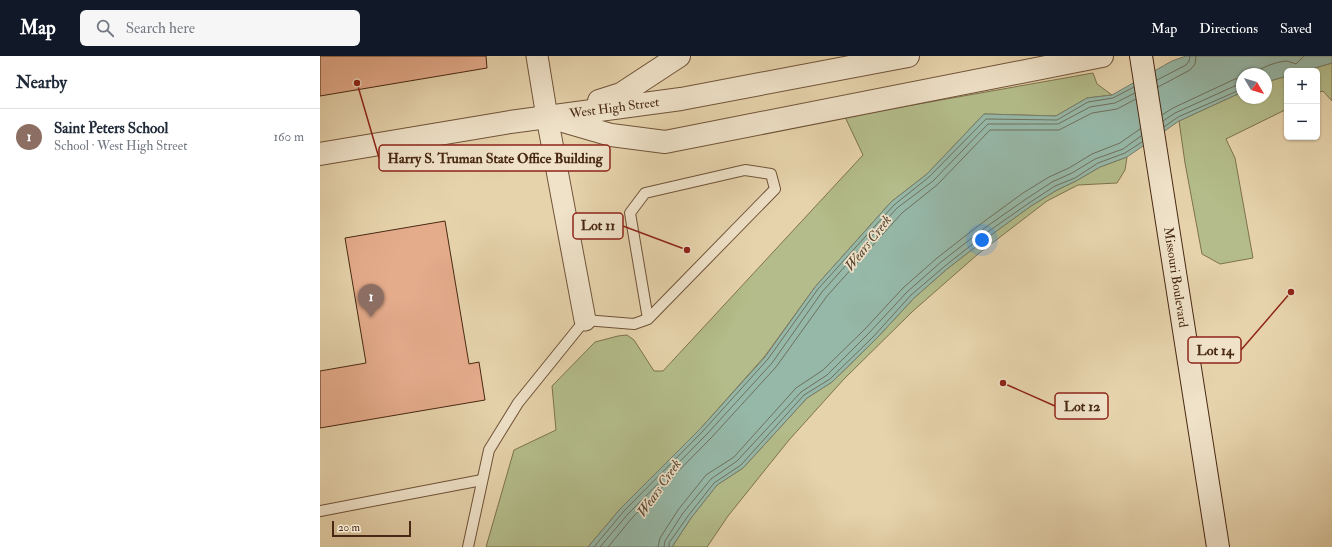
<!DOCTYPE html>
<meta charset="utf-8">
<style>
:root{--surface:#fff;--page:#f6f6f7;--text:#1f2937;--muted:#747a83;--line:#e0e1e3;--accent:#111827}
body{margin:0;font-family:"IM FELL Double Pica",serif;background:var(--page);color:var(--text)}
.controls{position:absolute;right:12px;top:12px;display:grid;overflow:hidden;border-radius:6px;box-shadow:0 1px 3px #0004}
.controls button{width:36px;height:36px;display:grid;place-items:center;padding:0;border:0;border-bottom:1px solid var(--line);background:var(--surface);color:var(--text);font:20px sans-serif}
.compass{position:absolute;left:916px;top:12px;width:36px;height:36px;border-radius:50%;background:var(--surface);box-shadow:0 1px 3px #0004;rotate:128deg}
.scale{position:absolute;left:12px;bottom:10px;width:79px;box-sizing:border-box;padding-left:4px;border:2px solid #482812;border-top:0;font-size:11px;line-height:14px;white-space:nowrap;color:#482812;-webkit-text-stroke:3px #efe2c9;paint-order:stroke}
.you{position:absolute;left:662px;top:184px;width:14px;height:14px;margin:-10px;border:3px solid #fff;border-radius:50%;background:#1a73e8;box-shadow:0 0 0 6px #1a73e833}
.badge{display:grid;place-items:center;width:26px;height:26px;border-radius:50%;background:var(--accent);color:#fff;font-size:13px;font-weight:700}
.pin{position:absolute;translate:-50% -33px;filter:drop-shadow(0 1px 2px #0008)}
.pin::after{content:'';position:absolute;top:21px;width:14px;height:12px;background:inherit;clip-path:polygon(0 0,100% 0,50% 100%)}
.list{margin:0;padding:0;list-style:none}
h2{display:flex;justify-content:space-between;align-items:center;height:52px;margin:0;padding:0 16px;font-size:17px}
h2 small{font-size:13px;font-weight:400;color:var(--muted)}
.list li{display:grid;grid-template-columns:26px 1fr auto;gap:12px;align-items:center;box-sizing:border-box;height:56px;padding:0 16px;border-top:1px solid var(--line)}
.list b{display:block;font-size:15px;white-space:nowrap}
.list p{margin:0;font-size:13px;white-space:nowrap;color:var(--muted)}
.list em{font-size:13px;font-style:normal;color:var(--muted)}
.icon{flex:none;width:22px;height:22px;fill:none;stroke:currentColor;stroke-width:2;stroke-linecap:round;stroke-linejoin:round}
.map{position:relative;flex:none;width:1012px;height:491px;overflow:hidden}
header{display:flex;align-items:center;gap:24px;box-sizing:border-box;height:56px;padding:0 20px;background:var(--accent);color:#fff}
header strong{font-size:19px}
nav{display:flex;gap:22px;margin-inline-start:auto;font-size:14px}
.search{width:280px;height:36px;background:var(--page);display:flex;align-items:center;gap:10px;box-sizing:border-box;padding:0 14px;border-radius:6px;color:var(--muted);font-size:15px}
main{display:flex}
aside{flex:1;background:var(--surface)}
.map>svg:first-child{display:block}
.green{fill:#b3bc8a;stroke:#7e724e}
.water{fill:#96b8a8;stroke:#777e6c}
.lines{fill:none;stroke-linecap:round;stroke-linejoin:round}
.shore{stroke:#6f705d;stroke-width:1}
.building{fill:#e5ac8c;stroke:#482812}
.service-casing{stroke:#705338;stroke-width:12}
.minor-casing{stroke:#705338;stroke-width:23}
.tertiary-casing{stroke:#705338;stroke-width:24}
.secondary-casing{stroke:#482812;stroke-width:24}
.service{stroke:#efe2c9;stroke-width:10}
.minor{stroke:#efe2c9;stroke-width:21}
.tertiary{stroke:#efe2c9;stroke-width:22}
.secondary{stroke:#efe2c9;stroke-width:22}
.labels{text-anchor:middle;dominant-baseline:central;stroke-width:3.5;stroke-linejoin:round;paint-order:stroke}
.street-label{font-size:13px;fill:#482812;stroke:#efe2c9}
.water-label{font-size:14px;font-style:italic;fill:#584530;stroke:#efe2c9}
.leader{fill:none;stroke:#8f2418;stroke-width:1.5}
.callout-dot{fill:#8f2418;stroke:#efe2c9;stroke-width:1.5}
.callout{fill:#efe2c9;stroke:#8f2418;stroke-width:1.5}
.callout-label{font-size:14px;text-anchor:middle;font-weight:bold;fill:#482812}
</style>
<header>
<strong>Map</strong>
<div class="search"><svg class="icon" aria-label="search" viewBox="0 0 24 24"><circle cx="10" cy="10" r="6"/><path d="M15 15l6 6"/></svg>Search here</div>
<nav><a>Map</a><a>Directions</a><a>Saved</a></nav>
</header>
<main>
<aside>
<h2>Nearby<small></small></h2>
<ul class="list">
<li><span class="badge" style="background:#8d6e63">1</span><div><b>Saint Peters School</b><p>School · West High Street</p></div><em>160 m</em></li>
</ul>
</aside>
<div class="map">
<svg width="1012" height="491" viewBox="0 0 1012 491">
<rect width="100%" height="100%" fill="#e6d3ac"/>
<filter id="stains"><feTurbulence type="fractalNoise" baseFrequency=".005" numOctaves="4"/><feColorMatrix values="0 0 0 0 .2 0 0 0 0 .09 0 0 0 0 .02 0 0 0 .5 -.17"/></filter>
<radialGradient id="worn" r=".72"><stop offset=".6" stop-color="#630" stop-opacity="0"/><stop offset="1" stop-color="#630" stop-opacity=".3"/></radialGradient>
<g class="green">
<polygon points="1012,7 1012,45 1003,35 997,37 997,15 984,15"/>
<polygon points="773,17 777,28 792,39 767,42 736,60 664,58 607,118 571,146 495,231 445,300 381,372 301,452 268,491 166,491 194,394 236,374 232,330 275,286 298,280 307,279 314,284 334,315 343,315 543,99 525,61"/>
<polygon points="967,20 967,53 906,83 915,102 933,202 900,208 882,198 865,107 859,65 922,36 922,42 946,42 946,26"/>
<polygon points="807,101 805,114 797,127 758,129 727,145 658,198 593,255 524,323 469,384 408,460 387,491 352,491 371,462 397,429 423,412 487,342 512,326 556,283 594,242 627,213 671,179 711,150 737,134 756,125 780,111"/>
</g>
<polygon class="water" points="866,0 1012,0 1012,7 984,15 967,15 967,20 946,26 946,18 922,18 922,36 859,65 807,101 780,111 756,125 737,134 711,150 671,179 627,213 594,242 556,283 512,326 487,342 423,412 397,429 371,462 352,491 268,491 301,452 381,372 445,301 495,231 571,146 607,118 664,58 736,60 767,42 792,39 852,5"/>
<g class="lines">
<g class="shore">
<path d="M934 18C939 12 958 5 967 5 970 6 973 7 976 8L984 0"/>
<polyline points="837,24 866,9 869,5 870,0"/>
<polyline points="838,31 870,14 875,8 876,0"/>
<polyline points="842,59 853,52 915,23 922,22"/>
<polyline points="843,65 855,57 917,29 922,28"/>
<polyline points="844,71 858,61 922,33"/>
<polyline points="274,491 304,455 383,375 448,303 498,233 574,149 609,121 666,63 737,64 768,46 793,42 814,31"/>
<polyline points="280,491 308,458 387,378 452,307 502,236 577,152 613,125 668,68 738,68 770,51 795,47 815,37"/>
<polyline points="288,491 312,462 391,382 456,311 507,240 582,157 617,129 670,74 739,74 772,57 797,53 816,43"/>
<polyline points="338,491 340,482 358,454 386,419 414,401 476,332 503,314 545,273 583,232 617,202 662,167 703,137 729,121 749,112 772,98 800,87 820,73"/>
<polyline points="344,491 345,485 363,457 391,423 417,405 481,336 507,319 549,277 587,236 621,206 666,171 706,143 732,126 752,117 775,103 803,93 821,80"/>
<polyline points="349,491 349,487 368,460 394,427 421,409 484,339 510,323 553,281 591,239 625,210 669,175 709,147 735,130 755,122 778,107 805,97 822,86"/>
</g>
</g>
<g class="building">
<polygon points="0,0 166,0 167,12 0,40"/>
<polygon points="125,165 149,308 159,306 165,344 0,372 0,315 46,307 25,182"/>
</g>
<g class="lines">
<defs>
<g id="service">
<polyline points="0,455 162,424"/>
<polyline points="148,491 169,394 198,347 265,264 314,268 328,263 455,133 451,118 425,114 325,137 310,157 328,263"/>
</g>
<polyline id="minor" points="217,0 227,61 265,264"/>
<g id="tertiary">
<polyline points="279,45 301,38 359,0"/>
<polyline points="236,63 291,79 345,86 782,0"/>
<path id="s1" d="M0 98 190 66 361 43 588 0"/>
</g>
<g id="secondary">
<path id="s2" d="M821 0 898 491"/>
</g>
</defs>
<use href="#service" class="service-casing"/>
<use href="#minor" class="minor-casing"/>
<use href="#tertiary" class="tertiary-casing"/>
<use href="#secondary" class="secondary-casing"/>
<use href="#service" class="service"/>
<use href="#minor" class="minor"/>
<use href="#tertiary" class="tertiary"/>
<use href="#secondary" class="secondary"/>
</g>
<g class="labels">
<g class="street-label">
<text stroke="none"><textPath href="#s1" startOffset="298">West High Street</textPath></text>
<text stroke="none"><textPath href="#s2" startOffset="224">Missouri Boulevard</textPath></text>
</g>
<g class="water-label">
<text transform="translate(548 187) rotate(-52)">Wears Creek</text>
<text transform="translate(339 432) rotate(-55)">Wears Creek</text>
</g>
</g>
<path class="leader" d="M37 27L59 102M367 194L303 170M971 236L921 294M683 327L735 350"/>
<g class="callout-dot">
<circle cx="37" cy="27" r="4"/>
<circle cx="367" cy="194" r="4"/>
<circle cx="971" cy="236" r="4"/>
<circle cx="683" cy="327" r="4"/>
</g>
<g class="callout">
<rect x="59" y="89" width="231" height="26" rx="4"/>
<rect x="253" y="157" width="50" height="26" rx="4"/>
<rect x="868" y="281" width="53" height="26" rx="4"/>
<rect x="735" y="337" width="53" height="26" rx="4"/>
</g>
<g class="callout-label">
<text x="175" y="107">Harry S. Truman State Office Building</text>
<text x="278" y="174">Lot 11</text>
<text x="895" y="299">Lot 14</text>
<text x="762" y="355">Lot 12</text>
</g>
<rect width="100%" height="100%" filter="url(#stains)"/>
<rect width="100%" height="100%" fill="url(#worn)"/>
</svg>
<div class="controls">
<button>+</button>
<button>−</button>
</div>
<svg class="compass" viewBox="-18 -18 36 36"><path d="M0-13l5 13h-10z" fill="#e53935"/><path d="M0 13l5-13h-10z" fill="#747a83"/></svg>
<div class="scale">20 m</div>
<div class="you"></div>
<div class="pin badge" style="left:51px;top:261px;background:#8d6e63">1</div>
</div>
</main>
